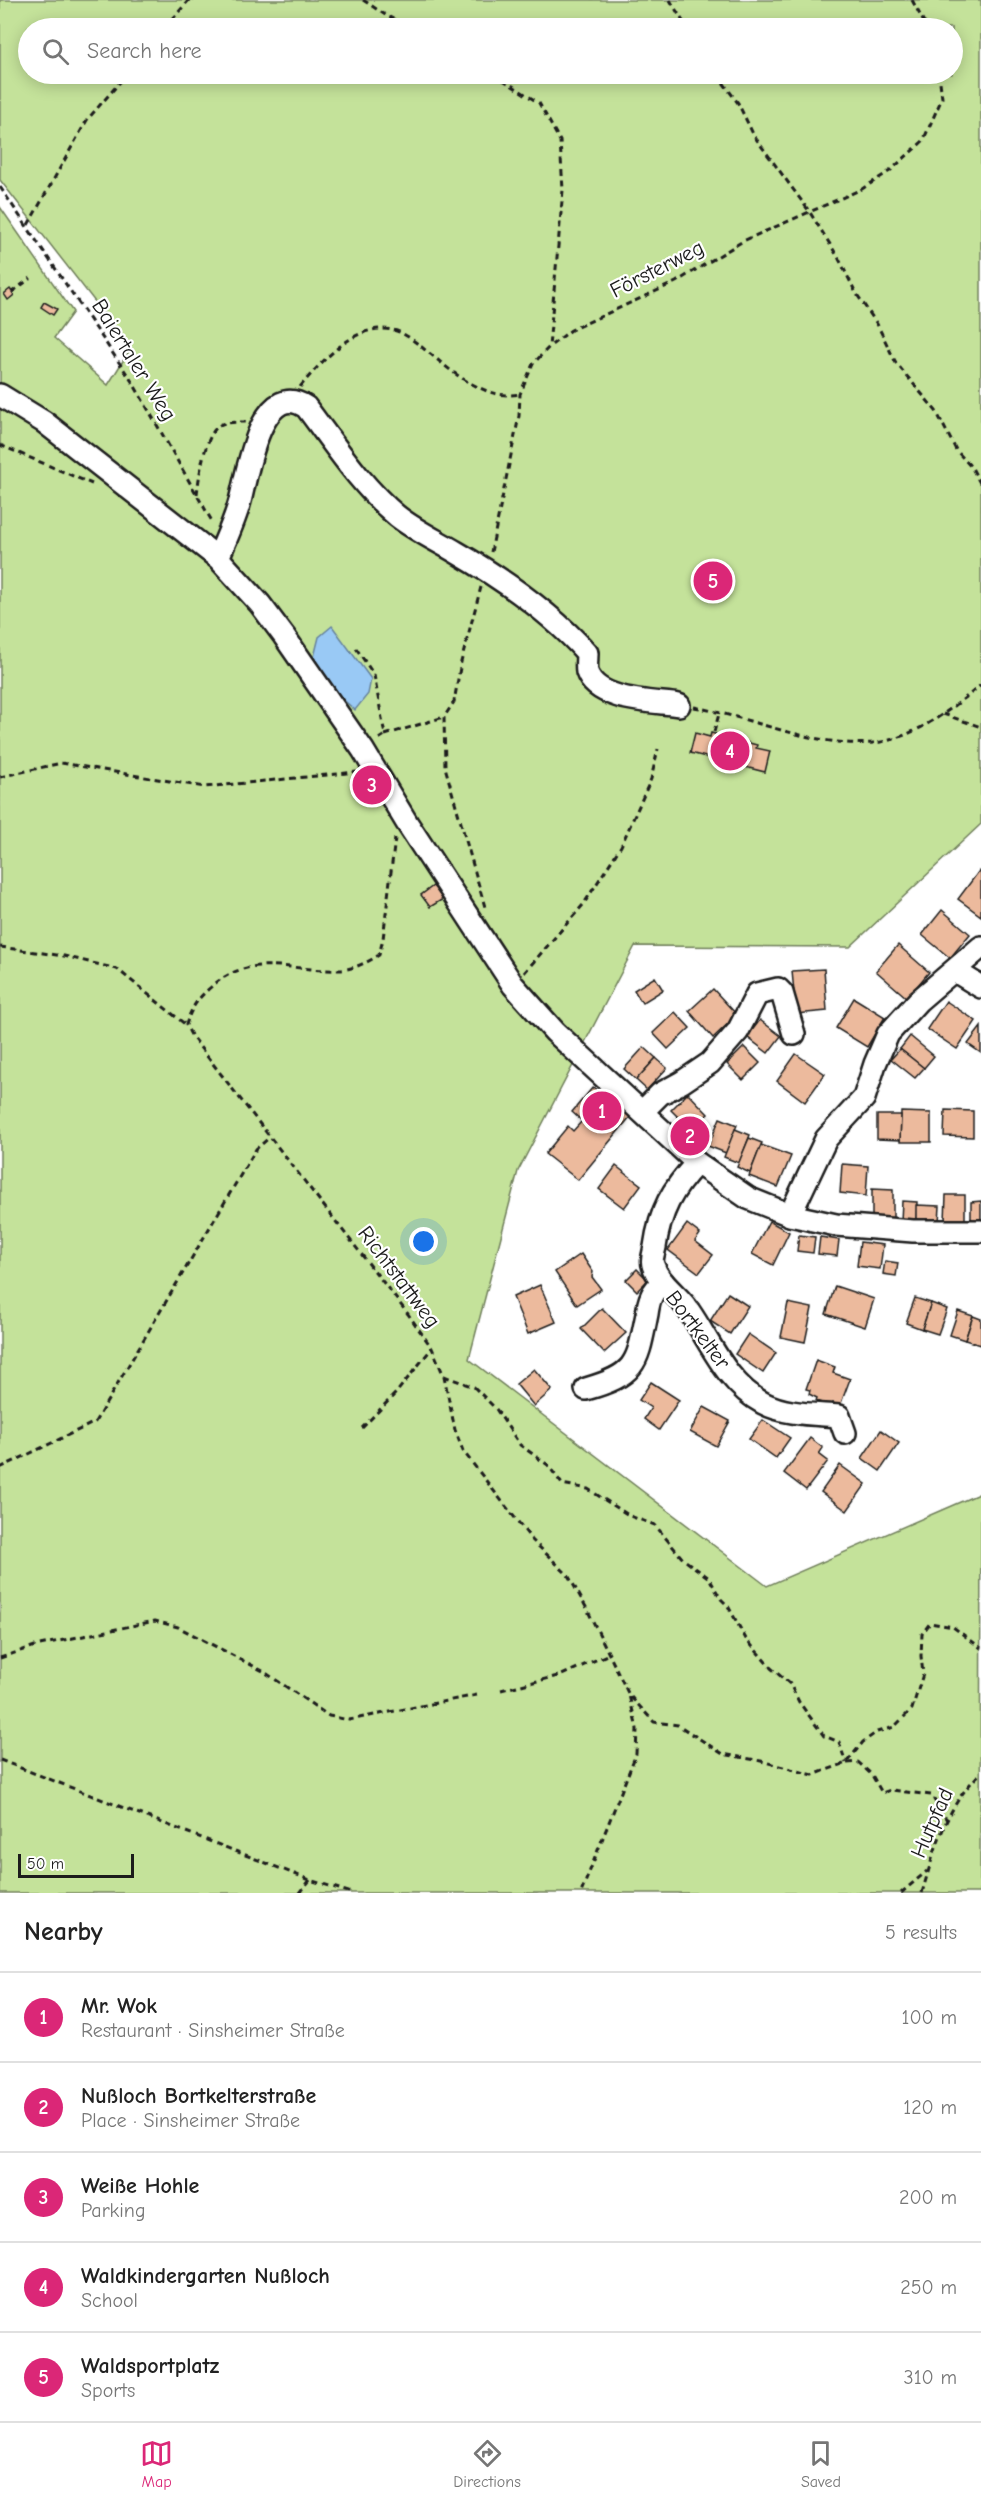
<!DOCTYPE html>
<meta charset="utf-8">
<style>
:root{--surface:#fff;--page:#f6f6f6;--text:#222;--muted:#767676;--line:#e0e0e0;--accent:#db2777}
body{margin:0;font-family:"Comic Neue",sans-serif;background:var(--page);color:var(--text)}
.scale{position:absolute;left:18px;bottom:15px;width:116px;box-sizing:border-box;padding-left:6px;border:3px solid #1c1c1c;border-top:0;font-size:16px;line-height:21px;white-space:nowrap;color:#1c1c1c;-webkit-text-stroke:4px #fff;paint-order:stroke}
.you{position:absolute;left:424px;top:1242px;width:21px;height:21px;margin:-15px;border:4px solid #fff;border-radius:50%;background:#1a73e8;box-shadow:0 0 0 9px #1a73e833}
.badge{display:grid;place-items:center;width:39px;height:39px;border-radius:50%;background:var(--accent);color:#fff;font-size:20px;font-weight:700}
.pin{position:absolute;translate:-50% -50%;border:3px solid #fff;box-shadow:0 2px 6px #0006}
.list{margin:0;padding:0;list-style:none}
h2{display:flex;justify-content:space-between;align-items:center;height:78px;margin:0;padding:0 24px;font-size:26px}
h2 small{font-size:20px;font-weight:400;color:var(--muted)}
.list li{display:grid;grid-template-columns:39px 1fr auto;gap:18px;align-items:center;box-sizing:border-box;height:90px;padding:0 24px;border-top:2px solid var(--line)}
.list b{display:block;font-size:22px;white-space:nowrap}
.list p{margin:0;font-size:20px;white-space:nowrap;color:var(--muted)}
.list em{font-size:20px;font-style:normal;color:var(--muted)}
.icon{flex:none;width:33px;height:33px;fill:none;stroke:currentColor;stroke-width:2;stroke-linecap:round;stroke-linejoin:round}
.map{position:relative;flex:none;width:981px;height:1893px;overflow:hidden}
.search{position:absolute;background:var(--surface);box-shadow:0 3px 15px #0003;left:18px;right:18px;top:18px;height:66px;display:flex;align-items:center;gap:15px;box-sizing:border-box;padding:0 21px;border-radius:33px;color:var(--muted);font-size:22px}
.sheet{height:528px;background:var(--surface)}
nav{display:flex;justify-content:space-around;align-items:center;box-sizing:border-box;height:84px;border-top:2px solid var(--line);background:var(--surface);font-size:16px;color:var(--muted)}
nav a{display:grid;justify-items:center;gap:3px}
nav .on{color:var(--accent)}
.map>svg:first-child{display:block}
.green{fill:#c4e29a;stroke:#707f5b;stroke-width:1.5;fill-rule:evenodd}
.water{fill:#99c9f5;stroke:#67849e;stroke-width:1.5}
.building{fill:#ecba9d;stroke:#1c1c1c;stroke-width:1.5}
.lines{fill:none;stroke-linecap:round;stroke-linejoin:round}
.minor-casing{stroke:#1c1c1c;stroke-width:26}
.path{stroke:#1c1c1c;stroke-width:3;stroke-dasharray:6 4.5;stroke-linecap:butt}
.minor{stroke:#fff;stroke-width:21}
.labels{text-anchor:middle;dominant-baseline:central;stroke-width:4.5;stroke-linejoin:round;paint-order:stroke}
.street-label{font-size:22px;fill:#1c1c1c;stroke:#fff}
</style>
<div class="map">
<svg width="981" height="1893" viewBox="0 0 981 1893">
<rect width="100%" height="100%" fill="#fff"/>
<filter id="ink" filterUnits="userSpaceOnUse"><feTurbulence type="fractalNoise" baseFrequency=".0167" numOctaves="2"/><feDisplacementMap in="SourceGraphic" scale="12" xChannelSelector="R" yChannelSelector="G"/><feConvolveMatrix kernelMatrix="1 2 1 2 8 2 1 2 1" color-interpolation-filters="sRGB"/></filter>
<g filter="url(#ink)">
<path class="green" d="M0 0H981V824L850 947 635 946 518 1171 469 1359 767 1586 981 1493 980 1893H0V207L73 312 54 338 108 385 131 348 0 180ZM28 28H952V74H28Z"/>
<polygon class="water" points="332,626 371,679 368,694 355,710 331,689 314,657 319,637"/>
<g class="building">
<polygon points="10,289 14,295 8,300 4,294"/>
<polygon points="44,302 57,309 53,315 41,307"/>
<polygon points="695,733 710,737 711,733 757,745 756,748 770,751 765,772 690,753"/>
<polygon points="979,871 981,873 981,916 958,899"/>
<polygon points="433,886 443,899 430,907 421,895"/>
<polygon points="942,910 970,934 950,958 922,935"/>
<polygon points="898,945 929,972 907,998 876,971"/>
<polygon points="824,969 827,1011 796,1014 792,971"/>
<polygon points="655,977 663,990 642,1003 634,990"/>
<polygon points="713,989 737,1015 713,1038 689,1011"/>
<polygon points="854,998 885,1017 867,1047 836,1028"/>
<polygon points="946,1001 976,1021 957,1049 927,1029"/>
<polygon points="675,1012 690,1028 668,1049 653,1033"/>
<polygon points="760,1020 781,1036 768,1053 747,1037"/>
<polygon points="981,1027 981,1053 968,1044"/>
<polygon points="910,1036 934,1056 924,1068 900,1049"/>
<polygon points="644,1047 656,1058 636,1080 624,1069"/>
<polygon points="744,1047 760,1063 743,1080 727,1064"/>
<polygon points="900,1049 924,1068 915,1078 891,1059"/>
<polygon points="796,1054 825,1074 805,1102 777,1081"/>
<polygon points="656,1058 667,1068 647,1090 636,1080"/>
<polygon points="593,1087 630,1117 578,1180 545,1154 568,1126 573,1131 582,1121 572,1112"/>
<polygon points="688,1093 708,1114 691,1130 671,1110"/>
<polygon points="945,1110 973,1111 973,1137 944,1136"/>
<polygon points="901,1112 931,1113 931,1142 900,1142"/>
<polygon points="877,1115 901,1115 900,1140 877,1139"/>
<polygon points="720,1118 737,1125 726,1153 708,1146"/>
<polygon points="735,1129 750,1135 739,1163 724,1157"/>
<polygon points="688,1131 694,1136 691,1140 685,1135"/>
<polygon points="749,1138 762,1143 750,1173 737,1167"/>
<polygon points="761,1145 791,1156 778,1187 749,1176"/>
<polygon points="842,1164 868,1166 866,1196 840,1193"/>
<polygon points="616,1166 641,1185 624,1208 599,1189"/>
<polygon points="872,1189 893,1190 893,1221 872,1220"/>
<polygon points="946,1195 965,1195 965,1221 945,1221"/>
<polygon points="902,1201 917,1202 916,1221 901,1221"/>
<polygon points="981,1201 981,1221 971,1221 971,1202"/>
<polygon points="916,1205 940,1206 939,1222 916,1221"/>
<polygon points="769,1221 789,1232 773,1265 752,1254"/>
<polygon points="687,1224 700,1234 695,1241 713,1255 699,1273 668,1250"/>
<polygon points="799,1235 815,1237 813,1253 797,1251"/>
<polygon points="820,1237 839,1240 837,1256 818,1254"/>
<polygon points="860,1242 883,1245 880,1269 857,1266"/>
<polygon points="581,1254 593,1272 592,1277 601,1289 577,1305 555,1272"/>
<polygon points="885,1261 898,1263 896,1276 883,1274"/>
<polygon points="637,1269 648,1280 637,1291 626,1280"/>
<polygon points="540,1285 556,1322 528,1334 513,1297"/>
<polygon points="835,1286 874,1299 865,1327 826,1314"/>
<polygon points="728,1293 748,1306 730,1334 710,1321"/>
<polygon points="915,1298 931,1303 922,1329 906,1323"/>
<polygon points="788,1303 812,1308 805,1342 781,1337"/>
<polygon points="931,1303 947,1309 938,1334 922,1329"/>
<polygon points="602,1308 626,1333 604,1353 581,1329"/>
<polygon points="958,1311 973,1316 965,1340 950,1335"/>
<polygon points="973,1316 981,1319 981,1345 965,1340"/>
<polygon points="748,1334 776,1353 763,1373 735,1354"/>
<polygon points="816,1360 835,1367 833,1373 850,1379 840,1406 833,1403 831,1406 816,1401 817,1398 809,1394 810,1390 806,1389"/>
<polygon points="534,1369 552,1390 534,1406 516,1384"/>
<polygon points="651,1382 679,1400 659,1430 644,1419 651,1408 639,1400"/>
<polygon points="704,1407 730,1421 716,1446 690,1432"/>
<polygon points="763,1420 790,1438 776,1458 749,1439"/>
<polygon points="881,1430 899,1443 880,1471 862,1458"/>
<polygon points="810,1438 823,1448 819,1454 828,1461 806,1490 784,1473"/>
<polygon points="840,1465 866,1484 847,1511 821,1492"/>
</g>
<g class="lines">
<defs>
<g id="minor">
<polyline points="0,395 44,422 218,558 260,604 284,636 363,750 407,823 513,985 555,1032 697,1163 748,1198 790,1215 836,1225 913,1231 981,1231"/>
<path d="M218 558C226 539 235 520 240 501 247 475 261 377 306 407 334 444 361 486 397 516 416 531 436 540 456 552 501 578 552 614 587 653 587 658 586 667 587 672 597 702 654 701 679 705"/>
<polyline points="955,971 981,987"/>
<polyline points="643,1111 660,1094 682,1082 710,1063 738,1031 757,994 778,989 782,993 794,1034"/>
<path d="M697 1163C672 1189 660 1211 655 1247 654 1252 651 1260 653 1265 659 1284 679 1295 689 1311 711 1343 727 1384 763 1403 786 1415 814 1414 839 1416L845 1433"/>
<polyline points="790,1215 826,1139 864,1098 875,1064 888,1034 918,1001 981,947"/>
<path d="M586 1389C638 1374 637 1363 647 1314 649 1299 652 1291 663 1282"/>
</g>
</defs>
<use href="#minor" class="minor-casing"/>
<g class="path">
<polyline points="363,0 387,16 412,28"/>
<polyline points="670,0 687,28"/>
<polyline points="912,0 927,28"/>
<polyline points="165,28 189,0"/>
<polyline points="494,74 539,103 560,141 563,190 549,347"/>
<polyline points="717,74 738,103 754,136 809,211 838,257 856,293 877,324 896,363 936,411 956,450 972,468 981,485"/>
<polyline points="0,187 133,383 213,523"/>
<polyline points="28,225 87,120 127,74"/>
<polyline points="12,292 31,278"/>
<path d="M300 387C322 361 355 322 393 330 403 332 416 342 424 349 440 361 454 375 472 384 489 393 501 397 520 394"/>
<polyline points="0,445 92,484"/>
<path d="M197 494C199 477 205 430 222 424 229 422 239 422 246 422"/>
<polyline points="491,552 519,416 520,394 533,364 549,347 571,330 676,282 743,241 862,189 890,171 923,141 942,98 939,74"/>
<polyline points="481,587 461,662 454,702 444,717 445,767 485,907"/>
<polyline points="356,648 374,675 385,735 377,740"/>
<path d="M694 707C749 717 818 748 873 743 912 740 952 709 981 685"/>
<polyline points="943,714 981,727"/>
<polyline points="714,732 719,714"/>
<polyline points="385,735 444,717"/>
<polyline points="0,777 61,763 205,787 357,772"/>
<path d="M395 838 383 939 379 955C368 962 354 969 340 970 292 972 251 951 211 987 197 999 191 1008 186 1025L192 1037 408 1314 432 1348 444 1376 455 1430 463 1451 532 1540 568 1575 586 1607 629 1695 637 1729 636 1754 581 1893"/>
<polyline points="0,947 64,956 117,969 186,1025"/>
<polyline points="524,973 583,905 621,846 651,779 658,749"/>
<polyline points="444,1376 474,1387 496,1409 520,1445 548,1465 562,1484 588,1489 630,1516 655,1525 683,1559 709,1578 721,1599 728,1606 746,1639 771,1668 790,1684 799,1702 824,1736 839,1742 846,1763"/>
<polyline points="362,1428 396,1393 432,1348"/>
<polyline points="0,1468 95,1422 256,1149 270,1137"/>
<polyline points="0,1658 35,1646 155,1621 178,1627 263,1671 329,1716 349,1720 477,1695"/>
<polyline points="501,1690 562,1675 609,1654"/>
<polyline points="631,1697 654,1722 678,1725 723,1754 761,1761 813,1775 846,1763 863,1742 877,1732 894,1727 912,1709 923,1674 921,1656 922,1634 930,1623 953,1627 981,1648"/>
<polyline points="0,1760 310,1880 352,1893"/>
<polyline points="847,1763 858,1762 872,1775 882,1793 891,1790 931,1795 947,1820"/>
<polyline points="300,1893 310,1880"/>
<polyline points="901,1893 927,1871"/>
<path d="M922 1893C934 1851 947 1803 981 1773"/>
</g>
<use href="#minor" class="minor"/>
</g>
</g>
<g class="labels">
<g class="street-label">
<text transform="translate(657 269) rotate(-27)">Försterweg</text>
<text transform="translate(134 360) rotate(58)">Baiertaler Weg</text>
<text transform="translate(399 1277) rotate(53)">Richtstattweg</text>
<text transform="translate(698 1330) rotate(53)">Bortkelter</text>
<text transform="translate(932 1823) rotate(-66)">Hutpfad</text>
</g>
</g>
</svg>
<div class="scale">50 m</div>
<div class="you"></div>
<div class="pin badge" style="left:602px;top:1111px">1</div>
<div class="pin badge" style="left:690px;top:1136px">2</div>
<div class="pin badge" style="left:372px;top:785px">3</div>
<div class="pin badge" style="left:730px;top:751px">4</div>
<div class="pin badge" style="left:713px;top:581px">5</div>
<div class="search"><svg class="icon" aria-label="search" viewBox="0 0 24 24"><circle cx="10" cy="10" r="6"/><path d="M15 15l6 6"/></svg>Search here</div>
</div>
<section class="sheet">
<h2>Nearby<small>5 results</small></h2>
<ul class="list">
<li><span class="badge">1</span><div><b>Mr. Wok</b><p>Restaurant · Sinsheimer Straße</p></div><em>100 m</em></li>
<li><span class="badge">2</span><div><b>Nußloch Bortkelterstraße</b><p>Place · Sinsheimer Straße</p></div><em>120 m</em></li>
<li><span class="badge">3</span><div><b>Weiße Hohle</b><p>Parking</p></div><em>200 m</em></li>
<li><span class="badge">4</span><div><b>Waldkindergarten Nußloch</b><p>School</p></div><em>250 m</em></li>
<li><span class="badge">5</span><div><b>Waldsportplatz</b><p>Sports</p></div><em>310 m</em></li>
</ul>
</section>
<nav>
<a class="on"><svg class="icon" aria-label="map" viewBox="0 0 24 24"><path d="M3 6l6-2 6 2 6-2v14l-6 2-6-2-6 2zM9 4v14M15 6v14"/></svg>Map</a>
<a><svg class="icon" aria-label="directions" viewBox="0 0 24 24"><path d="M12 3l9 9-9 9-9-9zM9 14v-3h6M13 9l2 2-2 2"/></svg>Directions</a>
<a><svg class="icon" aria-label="saved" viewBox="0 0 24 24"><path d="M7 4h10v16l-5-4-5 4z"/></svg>Saved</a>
</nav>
